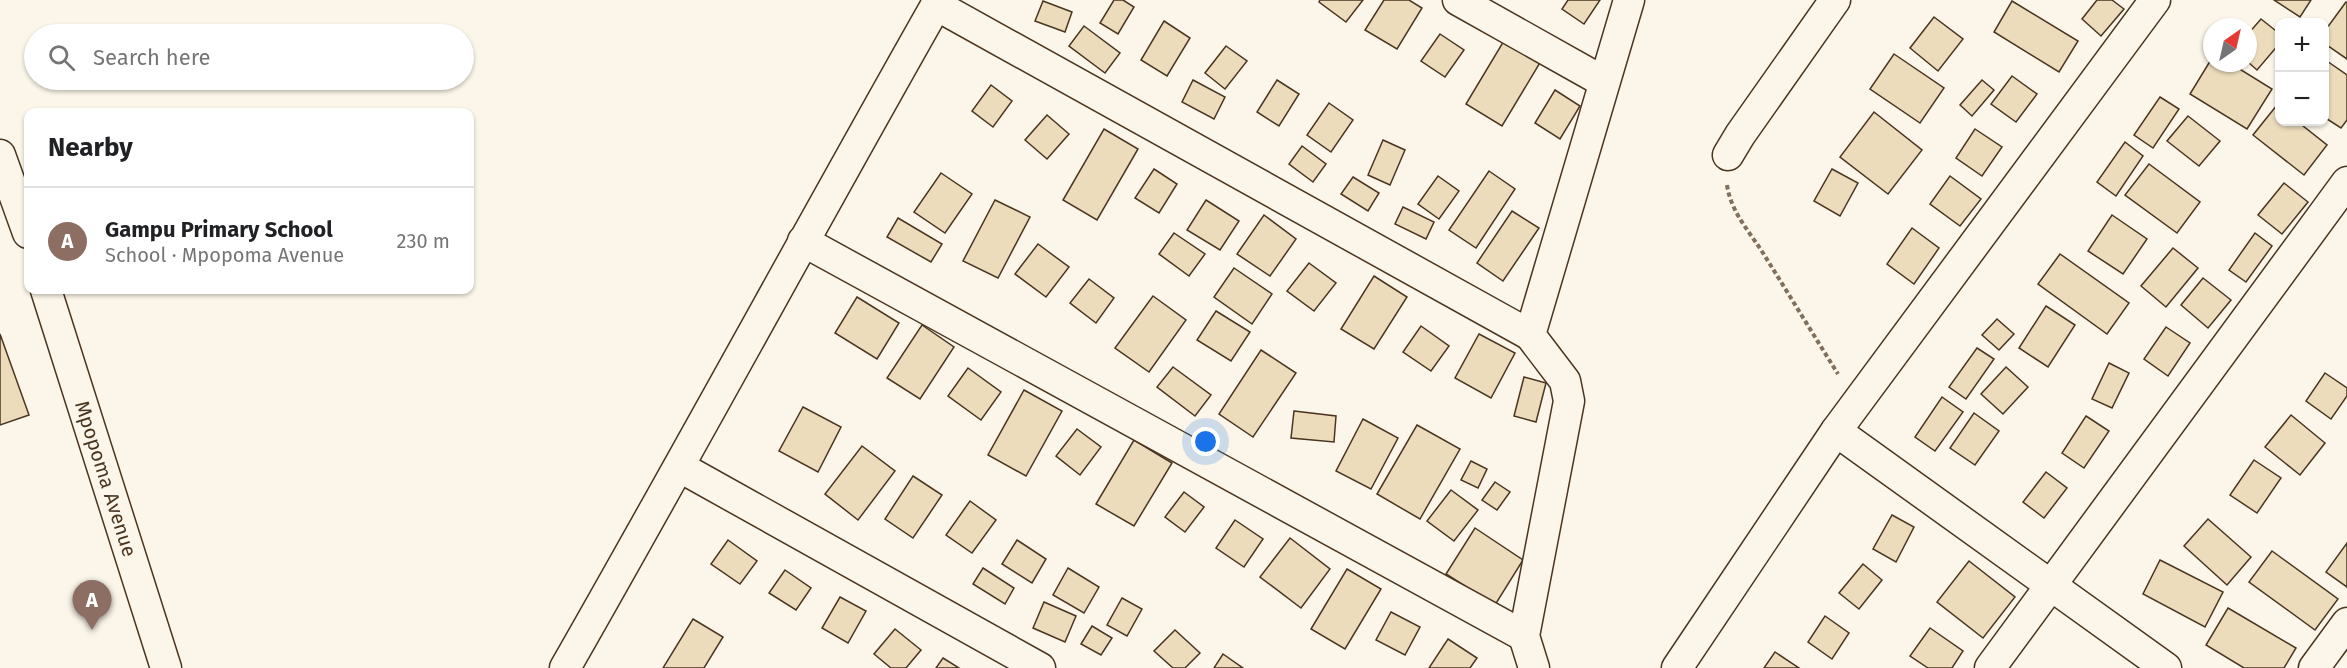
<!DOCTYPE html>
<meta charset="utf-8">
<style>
:root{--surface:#fff;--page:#f2f2f2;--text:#202124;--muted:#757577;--line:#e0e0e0;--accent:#d93025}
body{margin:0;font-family:"Fira Sans",sans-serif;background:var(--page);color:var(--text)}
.controls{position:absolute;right:18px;top:18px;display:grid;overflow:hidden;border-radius:12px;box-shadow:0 2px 4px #0004}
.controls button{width:54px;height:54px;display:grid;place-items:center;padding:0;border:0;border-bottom:2px solid var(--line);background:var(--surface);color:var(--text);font:30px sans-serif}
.compass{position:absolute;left:2203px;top:18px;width:54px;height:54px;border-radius:50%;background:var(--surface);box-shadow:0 2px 4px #0004;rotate:34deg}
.you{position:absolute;left:1206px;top:442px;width:21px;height:21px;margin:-15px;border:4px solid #fff;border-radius:50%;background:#1a73e8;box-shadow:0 0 0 9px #1a73e833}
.badge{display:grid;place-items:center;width:39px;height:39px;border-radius:50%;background:var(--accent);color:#fff;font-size:20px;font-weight:700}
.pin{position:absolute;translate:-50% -50px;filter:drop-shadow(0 2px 3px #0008)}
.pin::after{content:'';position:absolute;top:32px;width:21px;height:18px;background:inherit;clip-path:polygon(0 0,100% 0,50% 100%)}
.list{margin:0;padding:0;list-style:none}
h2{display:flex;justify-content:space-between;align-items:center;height:78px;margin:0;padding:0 24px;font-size:26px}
h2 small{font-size:20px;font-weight:400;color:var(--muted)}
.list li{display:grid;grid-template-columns:39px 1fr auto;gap:18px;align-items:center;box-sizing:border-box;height:108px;padding:0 24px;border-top:2px solid var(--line)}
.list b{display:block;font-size:22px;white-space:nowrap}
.list p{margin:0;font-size:20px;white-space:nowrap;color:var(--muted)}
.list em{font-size:20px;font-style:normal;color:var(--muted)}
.icon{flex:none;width:33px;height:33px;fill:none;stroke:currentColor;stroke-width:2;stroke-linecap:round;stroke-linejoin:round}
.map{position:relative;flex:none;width:2347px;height:668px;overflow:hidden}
.search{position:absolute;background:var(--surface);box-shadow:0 2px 4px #0004;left:24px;top:24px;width:450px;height:66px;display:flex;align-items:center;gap:15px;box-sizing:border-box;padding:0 21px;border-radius:33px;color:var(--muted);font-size:22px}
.panel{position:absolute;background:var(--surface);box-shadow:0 2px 4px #0004;left:24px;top:108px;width:450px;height:186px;border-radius:12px}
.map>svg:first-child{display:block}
.building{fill:#ecdcbc;stroke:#4a3520;stroke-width:1.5}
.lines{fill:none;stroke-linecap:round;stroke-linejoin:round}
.minor-casing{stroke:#4a3520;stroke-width:33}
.path{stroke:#7f6f5c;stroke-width:4;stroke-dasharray:4.5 3;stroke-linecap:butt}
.minor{stroke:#fbf6e9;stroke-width:30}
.labels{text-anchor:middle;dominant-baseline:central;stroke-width:4.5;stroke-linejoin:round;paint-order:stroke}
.street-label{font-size:20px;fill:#4a3520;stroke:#fbf6e9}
</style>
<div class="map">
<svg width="2347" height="668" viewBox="0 0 2347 668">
<rect width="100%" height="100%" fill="#fbf6e9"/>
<g class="building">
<polygon points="1114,0 1123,0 1134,7 1118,34 1100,23"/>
<polygon points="1320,0 1363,0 1346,22 1319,2"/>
<polygon points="1384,0 1409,0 1422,8 1397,49 1365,30"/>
<polygon points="1568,0 1600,0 1584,24 1562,9"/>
<polygon points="2097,0 2112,0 2124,9 2101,36 2082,19"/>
<polygon points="2274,0 2311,0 2300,17"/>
<polygon points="1043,1 1072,12 1065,32 1035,21"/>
<polygon points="2012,1 2078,41 2059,72 1994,32"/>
<polygon points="2346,2 2347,3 2347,59 2324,43 2324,32"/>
<polygon points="1934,17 1963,39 1938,71 1910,48"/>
<polygon points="2261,19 2280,34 2280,43 2257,70 2248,62 2248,34"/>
<polygon points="1164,21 1190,38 1167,76 1141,60"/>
<polygon points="1084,26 1120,53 1105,73 1069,46"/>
<polygon points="1440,34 1464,50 1445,77 1421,61"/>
<polygon points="1505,39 1541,61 1502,126 1466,104"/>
<polygon points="1226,46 1247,61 1225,89 1205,73"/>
<polygon points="1894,54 1944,88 1920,123 1870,89"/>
<polygon points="2212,58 2212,63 2230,63 2272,89 2247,129 2190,94"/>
<polygon points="2324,59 2347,75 2347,120 2341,128 2324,117"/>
<polygon points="2012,76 2037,94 2016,122 1991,104"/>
<polygon points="1193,80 1225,97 1214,119 1182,102"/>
<polygon points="1277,80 1299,94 1279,126 1257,112"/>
<polygon points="1982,80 1994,90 1972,116 1960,105"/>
<polygon points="991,85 1012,101 993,127 972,111"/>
<polygon points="1555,90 1580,106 1560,139 1535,123"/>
<polygon points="2160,97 2179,109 2153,148 2134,135"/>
<polygon points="1329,103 1353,120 1331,152 1307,135"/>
<polygon points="2277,105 2280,107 2280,122 2298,122 2327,145 2304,175 2253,135"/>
<polygon points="1874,112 1922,150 1888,194 1840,157"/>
<polygon points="1047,115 1069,134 1047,159 1025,140"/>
<polygon points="2188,116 2220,141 2199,166 2167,141"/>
<polygon points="1104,129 1138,149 1097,220 1063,200"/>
<polygon points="1975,129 2002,147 1982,176 1956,158"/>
<polygon points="1383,140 1405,150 1390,185 1368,175"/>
<polygon points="2125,142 2143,156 2116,196 2097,182"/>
<polygon points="1302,146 1326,164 1313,182 1289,164"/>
<polygon points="2149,164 2200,202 2177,233 2125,195"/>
<polygon points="1154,169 1177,184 1159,213 1135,198"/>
<polygon points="1832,169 1858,183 1840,216 1814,201"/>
<polygon points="1489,171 1515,189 1476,248 1449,230"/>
<polygon points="941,173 972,194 945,233 914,212"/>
<polygon points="1438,176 1459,191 1439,219 1418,204"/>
<polygon points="1950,176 1981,199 1960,226 1930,204"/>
<polygon points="1353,177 1379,193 1368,211 1341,194"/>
<polygon points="2284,183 2308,202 2282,234 2258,215"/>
<polygon points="995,200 1030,217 998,278 963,261"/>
<polygon points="1206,200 1239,221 1220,250 1187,230"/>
<polygon points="1403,207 1434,222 1426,239 1395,224"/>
<polygon points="1512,211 1539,228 1503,281 1477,263"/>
<polygon points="1264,215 1296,239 1270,276 1237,254"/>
<polygon points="2112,215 2147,239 2123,274 2088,251"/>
<polygon points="898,218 942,244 931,262 887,237"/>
<polygon points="1912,228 1939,248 1914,284 1887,264"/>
<polygon points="1174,233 1205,254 1189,276 1159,254"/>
<polygon points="2255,233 2272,246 2246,282 2229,270"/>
<polygon points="1038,244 1069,267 1046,297 1015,274"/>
<polygon points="2173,248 2198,268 2166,307 2141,286"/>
<polygon points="2060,254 2129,303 2107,334 2038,284"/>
<polygon points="1309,263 1336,283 1314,311 1287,291"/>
<polygon points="1234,268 1272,294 1252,324 1214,297"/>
<polygon points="1374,276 1407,297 1374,349 1341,329"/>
<polygon points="2203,278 2231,300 2208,328 2181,305"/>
<polygon points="1089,279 1114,298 1096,323 1070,303"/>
<polygon points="1153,296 1186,320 1149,372 1115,348"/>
<polygon points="857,297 899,323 877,359 835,333"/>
<polygon points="2046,306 2075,325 2048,367 2019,348"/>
<polygon points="1216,311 1250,332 1231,361 1197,340"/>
<polygon points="1997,319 2014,334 1999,350 1982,335"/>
<polygon points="922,325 954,347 920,399 887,378"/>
<polygon points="1421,326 1449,346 1431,371 1403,352"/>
<polygon points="2166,327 2190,343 2168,376 2144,359"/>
<polygon points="0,334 29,415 0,425"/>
<polygon points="1479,334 1515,353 1491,398 1455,378"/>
<polygon points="1977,348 1994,359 1966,399 1949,387"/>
<polygon points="1261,350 1296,373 1253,437 1219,414"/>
<polygon points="2109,363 2129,373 2112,408 2092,399"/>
<polygon points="1173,367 1211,395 1195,416 1157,387"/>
<polygon points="2006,367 2028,387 2003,414 1981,394"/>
<polygon points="968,368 1001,392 981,420 948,396"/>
<polygon points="2325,373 2347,388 2347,396 2331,419 2306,401"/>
<polygon points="1524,377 1546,383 1536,422 1514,416"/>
<polygon points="1024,390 1062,411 1026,476 988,455"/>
<polygon points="1942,397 1963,412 1935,451 1915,437"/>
<polygon points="803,407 841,427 818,472 779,451"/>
<polygon points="1294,411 1336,416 1334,442 1291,438"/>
<polygon points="1974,413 1999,431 1975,465 1950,448"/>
<polygon points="2291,415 2325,443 2300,475 2265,447"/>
<polygon points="2086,416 2109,431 2084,468 2062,453"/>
<polygon points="1363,419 1398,438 1371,489 1336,471"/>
<polygon points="1417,425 1460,449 1420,519 1377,494"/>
<polygon points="1077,429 1101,447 1080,475 1056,456"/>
<polygon points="1134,440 1172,463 1134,526 1096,504"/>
<polygon points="862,446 895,471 858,520 825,494"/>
<polygon points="2254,460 2281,478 2257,513 2230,495"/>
<polygon points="1471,461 1487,469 1478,488 1461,480"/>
<polygon points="2046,472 2067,488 2044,518 2023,502"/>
<polygon points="913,476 942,495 913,538 885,519"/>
<polygon points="1495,482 1510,492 1497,510 1482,500"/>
<polygon points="1451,490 1478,510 1454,541 1427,521"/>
<polygon points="1184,492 1204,507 1185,532 1165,517"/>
<polygon points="970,501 996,520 972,553 946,535"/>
<polygon points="1892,515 1914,527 1896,562 1873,549"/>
<polygon points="2208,519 2251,557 2227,585 2184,546"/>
<polygon points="1235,520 1263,539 1244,567 1216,548"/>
<polygon points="1475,528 1523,560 1495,605 1446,574"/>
<polygon points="1290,538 1330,569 1301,608 1260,577"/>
<polygon points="728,540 757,561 740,584 711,564"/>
<polygon points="1017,540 1046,559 1032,583 1002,564"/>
<polygon points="2347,543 2347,587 2326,572"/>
<polygon points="2272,551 2338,599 2315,630 2249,582"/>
<polygon points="2160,560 2223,592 2205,627 2143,594"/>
<polygon points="1969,561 2015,597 1983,638 1937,602"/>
<polygon points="1863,564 1882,580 1859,609 1839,593"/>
<polygon points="983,568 1014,588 1005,604 973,584"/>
<polygon points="1068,568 1099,587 1084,613 1053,595"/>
<polygon points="1347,569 1381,589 1345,649 1311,629"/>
<polygon points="785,570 811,588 796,610 769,593"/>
<polygon points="840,597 866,611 848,643 822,628"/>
<polygon points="1122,598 1142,609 1127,636 1107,625"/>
<polygon points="1044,602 1076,616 1065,642 1033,628"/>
<polygon points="2228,608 2296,648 2284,668 2244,668 2206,645"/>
<polygon points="1391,612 1420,627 1405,655 1376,640"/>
<polygon points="1825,616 1849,633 1832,659 1808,642"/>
<polygon points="693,619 723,637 704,668 663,668"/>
<polygon points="1092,626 1112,638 1101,655 1081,644"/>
<polygon points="1930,628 1963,651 1952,668 1928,668 1910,656"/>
<polygon points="895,629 921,650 906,668 891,668 874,654"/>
<polygon points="1175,630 1200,653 1185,668 1173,668 1154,651"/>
<polygon points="1448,639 1477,658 1470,668 1429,668"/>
<polygon points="1775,652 1799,668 1764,668"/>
<polygon points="1223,654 1243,668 1214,668"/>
<polygon points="943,658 959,668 936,668"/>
</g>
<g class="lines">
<defs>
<g id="minor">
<polyline points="1458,0 1604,82"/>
<polyline points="936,5 1530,335"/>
<polyline points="0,155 28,233"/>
<polyline points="1728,155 1740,135 1835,0"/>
<polyline points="803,241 1524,636"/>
<path id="s1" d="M46 290 166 668"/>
<polyline points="1836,431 2166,668"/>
<polyline points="680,467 1040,668"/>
<path d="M565 668C692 446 813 222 939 0"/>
<polyline points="1534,668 1524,636 1569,401 1565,381 1530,335 1629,0"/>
<polyline points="1677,668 1836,431 2155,0"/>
<polyline points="1990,668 2347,182"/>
<polyline points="2314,668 2347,623"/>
</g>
</defs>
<use href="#minor" class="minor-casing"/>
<path class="path" d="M1727 185C1731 212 1749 231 1763 253 1788 293 1813 334 1838 374"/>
<use href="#minor" class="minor"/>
</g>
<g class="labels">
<g class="street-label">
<text stroke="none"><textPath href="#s1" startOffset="198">Mpopoma Avenue</textPath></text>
</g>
</g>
</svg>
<div class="controls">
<button>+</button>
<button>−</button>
</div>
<svg class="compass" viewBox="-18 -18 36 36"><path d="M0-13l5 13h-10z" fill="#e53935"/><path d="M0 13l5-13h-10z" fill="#757577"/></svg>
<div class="you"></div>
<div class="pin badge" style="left:92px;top:630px;background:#8d6e63">A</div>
<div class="search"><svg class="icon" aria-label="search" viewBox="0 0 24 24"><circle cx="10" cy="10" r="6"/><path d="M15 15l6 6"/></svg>Search here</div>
<section class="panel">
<h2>Nearby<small></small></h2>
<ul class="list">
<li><span class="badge" style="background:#8d6e63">A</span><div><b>Gampu Primary School</b><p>School · Mpopoma Avenue</p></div><em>230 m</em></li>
</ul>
</section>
</div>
